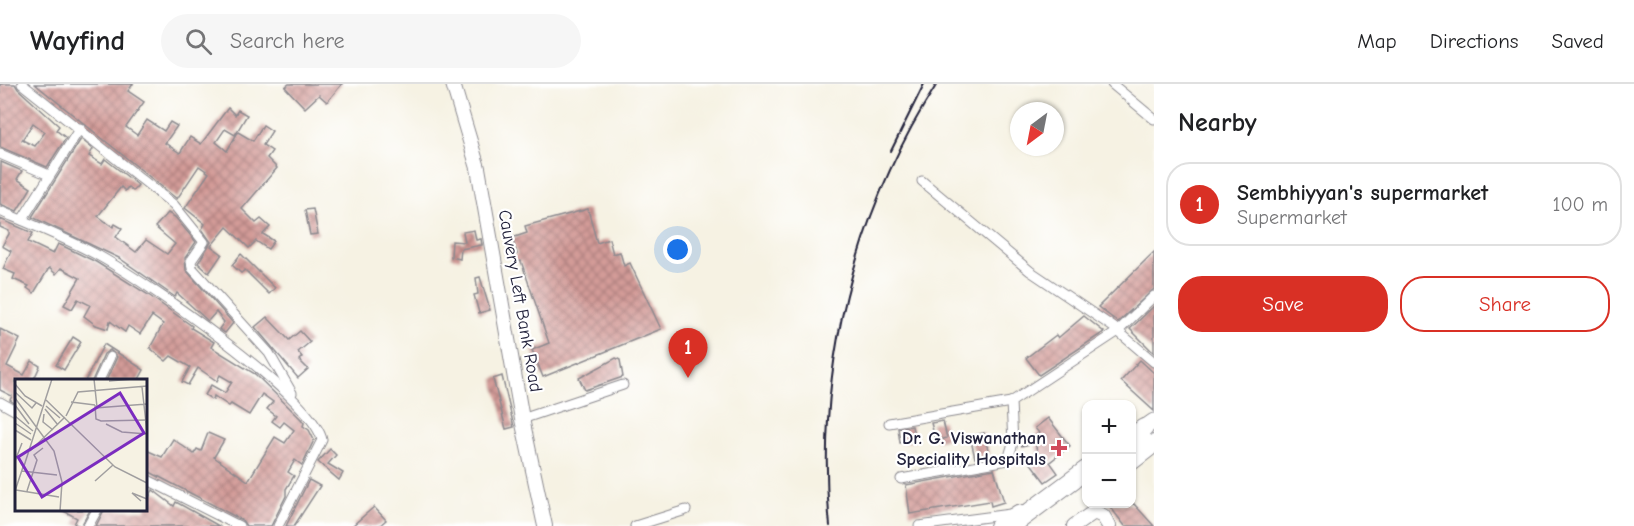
<!DOCTYPE html>
<meta charset="utf-8">
<style>
:root{--surface:#fff;--page:#f6f6f6;--text:#202124;--muted:#757577;--line:#e0e0e0;--accent:#d93025}
body{margin:0;font-family:"Comic Neue",sans-serif;background:var(--page);color:var(--text)}
.controls{position:absolute;right:18px;bottom:18px;display:grid;overflow:hidden;border-radius:12px;box-shadow:0 2px 4px #0004}
.controls button{width:54px;height:54px;display:grid;place-items:center;padding:0;border:0;border-bottom:2px solid var(--line);background:var(--surface);color:var(--text);font:30px sans-serif}
.compass{position:absolute;left:1010px;top:18px;width:54px;height:54px;border-radius:50%;background:var(--surface);box-shadow:0 2px 4px #0004;rotate:212deg}
.you{position:absolute;left:678px;top:166px;width:21px;height:21px;margin:-15px;border:4px solid #fff;border-radius:50%;background:#1a73e8;box-shadow:0 0 0 9px #1a73e833}
.badge{display:grid;place-items:center;width:39px;height:39px;border-radius:50%;background:var(--accent);color:#fff;font-size:20px;font-weight:700}
.pin{position:absolute;translate:-50% -50px;filter:drop-shadow(0 2px 3px #0008)}
.pin::after{content:'';position:absolute;top:32px;width:21px;height:18px;background:inherit;clip-path:polygon(0 0,100% 0,50% 100%)}
.list{margin:0;padding:0;list-style:none}
h2{display:flex;justify-content:space-between;align-items:center;height:78px;margin:0;padding:0 24px;font-size:26px}
h2 small{font-size:20px;font-weight:400;color:var(--muted)}
.list li{display:grid;grid-template-columns:39px 1fr auto;gap:18px;align-items:center;box-sizing:border-box;height:84px;margin:0 12px 12px;padding:0 12px;border:2px solid var(--line);border-radius:24px}
.list b{display:block;font-size:22px;white-space:nowrap}
.list p{margin:0;font-size:20px;white-space:nowrap;color:var(--muted)}
.list em{font-size:20px;font-style:normal;color:var(--muted)}
.actions{display:flex;gap:12px;padding:18px 24px}
.actions a{flex:1;padding:14px 0;border:2px solid var(--accent);border-radius:24px;text-align:center;font-size:21px;color:var(--accent)}
.actions .main{background:var(--accent);color:#fff}
.icon{flex:none;width:33px;height:33px;fill:none;stroke:currentColor;stroke-width:2;stroke-linecap:round;stroke-linejoin:round}
.map{position:relative;flex:none;width:1154px;height:442px;overflow:hidden}
header{display:flex;align-items:center;gap:36px;box-sizing:border-box;height:84px;padding:0 30px;background:var(--surface);border-bottom:2px solid var(--line)}
header strong{font-size:28px}
nav{display:flex;gap:33px;margin-inline-start:auto;font-size:21px}
.search{width:420px;height:54px;background:var(--page);display:flex;align-items:center;gap:15px;box-sizing:border-box;padding:0 21px;border-radius:33px;color:var(--muted);font-size:22px}
main{display:flex}
aside{flex:1;background:var(--surface)}
.map>svg:first-child{display:block}
.building{fill:url(#building-cross-hatch);fill-rule:evenodd}
.lines{fill:none;stroke-linecap:round;stroke-linejoin:round}
.street-casing{stroke:#8c8a8f;stroke-width:11}
.secondary-casing{stroke:#8c8a8f;stroke-width:16}
.primary-casing{stroke:#8c8a8f;stroke-width:17}
.highway-casing{stroke:#8c8a8f;stroke-width:20}
.street{stroke:#fff;stroke-width:9}
.secondary{stroke:#fff;stroke-width:14}
.primary{stroke:#fff;stroke-width:15}
.highway{stroke:#fff;stroke-width:18}
.rail{stroke:#22223b;stroke-width:2}
.poi-dot{fill:#d1495b;stroke:#fff;stroke-width:2}
.labels{text-anchor:middle;dominant-baseline:central;stroke-width:4.5;stroke-linejoin:round;paint-order:stroke}
.street-label{font-size:18px;fill:#22223b;stroke:#fff}
.poi-label{font-size:18px;font-weight:bold;fill:#22223b;stroke:#fff;text-anchor:end}
.inset-road{fill:none;stroke:#a19fa0;stroke-width:1.5}
.view{fill:#7b2cbf;fill-opacity:0.15;stroke:#7b2cbf;stroke-width:3}
.inset-edge{fill:none;stroke:#22223b;stroke-width:3}
</style>
<header>
<strong>Wayfind</strong>
<div class="search"><svg class="icon" aria-label="search" viewBox="0 0 24 24"><circle cx="10" cy="10" r="6"/><path d="M15 15l6 6"/></svg>Search here</div>
<nav><a>Map</a><a>Directions</a><a>Saved</a></nav>
</header>
<main>
<div class="map">
<svg width="1154" height="442" viewBox="0 0 1154 442">
<defs>
<pattern id="building-cross-hatch" width="8" height="8" patternUnits="userSpaceOnUse" patternTransform="scale(1.5)"><rect width="8" height="8" fill="#d39b98"/><path d="M0 0l8 8M0 8l8-8" fill="none" stroke="#ab7e7d"/></pattern>
</defs>
<rect width="100%" height="100%" fill="#fff"/>
<filter id="ink" filterUnits="userSpaceOnUse"><feTurbulence type="fractalNoise" baseFrequency=".0167" numOctaves="2"/><feDisplacementMap in="SourceGraphic" scale="12" xChannelSelector="R" yChannelSelector="G"/><feConvolveMatrix kernelMatrix="1 2 1 2 8 2 1 2 1" color-interpolation-filters="sRGB"/></filter>
<filter id="wash" filterUnits="userSpaceOnUse"><feTurbulence type="fractalNoise" baseFrequency=".008" numOctaves="4" result="noise"/><feDisplacementMap in="SourceGraphic" scale="24" xChannelSelector="R" yChannelSelector="G"/><feGaussianBlur stdDeviation="1.35" result="paint"/><feColorMatrix in="noise" values="0 0 0 0 0 0 0 0 0 0 0 0 0 0 0 0 0 1.4 0 .05"/><feComposite in="paint" operator="in"/></filter>
<g filter="url(#wash)">
<rect width="100%" height="100%" fill="#f6f2e3"/>
<g id="blocks">
<g class="building">
<path d="M0 0H15L18 5 59 42 56 46 66 54 47 83 0 63ZM33 39 45 48 35 62 22 56Z"/>
<polygon points="35,0 133,0 128,7 144,18 126,43 137,51 147,36 164,47 170,38 177,42 165,59 180,69 190,53 201,60 228,24 235,31 238,26 247,31 235,51 225,45 216,58 227,67 238,48 253,57 263,41 272,47 263,61 272,67 267,74 277,84 242,125 256,139 261,135 270,143 263,150 274,157 268,165 256,157 249,164 227,143 211,162 222,170 209,189 198,179 211,158 202,145 205,140 185,124 209,89 199,82 177,115"/>
<polygon points="289,0 342,0 327,18 319,11 305,24 285,3"/>
<polygon points="81,55 93,65 89,72 102,80 105,75 138,101 133,107 128,103 125,107 121,103 98,132 113,143 115,140 122,144 116,153 136,168 146,156 167,170 175,160 155,143 168,129 175,133 196,158 185,174 186,186 233,239 225,249 219,245 224,238 216,228 208,237 177,209 175,213 119,174 32,133"/>
<polygon points="1,78 22,87 17,95 31,104 17,127 0,120"/>
<polygon points="313,125 318,150 310,151 305,126"/>
<polygon points="588,125 597,159 609,155 613,170 620,168 624,182 630,179 661,245 543,293 532,266 549,259 521,177 515,178 513,172 517,170 512,154 527,149 525,142"/>
<polygon points="0,135 33,149 28,158 53,170 58,160 63,162 96,178 147,210 192,242 191,244 214,258 211,263 255,290 301,335 304,339 303,342 309,346 314,356 302,381 295,376 288,388 294,392 286,405 286,412 271,442 246,442 242,436 146,386 146,366 162,373 173,355 194,370 197,365 201,367 208,349 224,356 214,373 248,397 275,353 285,359 294,346 284,338 280,343 272,337 276,332 267,325 273,318 262,310 249,331 231,320 229,322 214,312 213,316 205,311 211,301 225,309 232,298 220,291 217,297 198,284 188,301 182,298 190,283 171,272 166,277 150,264 163,240 152,232 140,250 128,242 125,248 110,237 108,245 96,241 84,232 90,221 78,215 72,225 64,221 80,194 61,184 56,190 49,184 34,209 27,204 29,202 13,195 15,190 3,185 11,167 2,162 9,150 9,147 0,143"/>
<polygon points="474,146 476,156 481,155 482,161 461,165 460,175 451,173 452,157 465,158 463,148"/>
<polygon points="1154,168 1154,205 1118,238 1098,223"/>
<polygon points="241,170 275,204 269,210 245,186 241,189 232,181"/>
<polygon points="480,193 490,226 479,229 474,211 478,210 476,194"/>
<polygon points="1154,222 1154,269 1130,245"/>
<polygon points="1084,232 1104,248 1039,291 1026,274 1056,251 1058,254"/>
<polygon points="267,233 289,256 300,247 310,258 298,268 302,273 299,276 308,285 298,294 255,243"/>
<polygon points="0,245 20,255 7,282 24,291 32,277 40,282 33,297 16,297 16,320 10,316 12,312 0,306"/>
<polygon points="73,253 81,258 64,286 56,281"/>
<polygon points="104,260 144,286 138,297 106,297 117,273 110,266 104,270 92,297 85,297"/>
<polygon points="616,274 620,276 623,293 585,306 579,294"/>
<polygon points="1140,276 1154,289 1154,327 1121,297"/>
<polygon points="502,292 514,343 506,345 493,295"/>
<polygon points="1048,334 1070,362 1050,378 1058,389 1045,398 1026,373 1038,370 1035,359 1021,362 1039,349 1035,344"/>
<polygon points="943,337 947,354 936,357 931,339"/>
<polygon points="912,342 915,357 900,359 898,344"/>
<polygon points="984,349 989,370 975,374 970,352"/>
<polygon points="330,365 336,371 328,380 343,389 339,396 318,378"/>
<polygon points="994,385 1004,418 991,422 990,417 910,430 906,401"/>
<polygon points="309,396 320,402 294,442 286,442"/>
<polygon points="153,406 174,422 176,418 219,442 96,442 104,426 146,426 146,419"/>
<polygon points="1108,420 1134,420 1154,442 1125,442"/>
<polygon points="374,423 386,436 379,442 352,442"/>
<polygon points="62,426 90,426 81,442 74,440 77,434"/>
</g>
</g>
</g>
<g filter="url(#ink)">
<use href="#blocks" fill-opacity="0" stroke="#8c8a8f" stroke-width="1.5"/>
<g class="lines">
<defs>
<g id="street">
<polyline points="22,0 174,121 204,158 191,177 192,184 269,269 292,309"/>
<polyline points="1112,0 1154,35"/>
<polyline points="0,70 49,91"/>
<polyline points="922,97 1030,187 1113,243 1154,278"/>
<path d="M0 127C33 141 68 155 99 172 143 196 313 312 322 356L278 442"/>
<polyline points="22,136 80,44"/>
<polyline points="99,296 110,273"/>
<polyline points="0,318 16,327"/>
<polyline points="522,335 623,301"/>
<polyline points="889,339 1011,318"/>
<polyline points="146,395 239,442"/>
<polyline points="901,395 1008,376 1013,359 1011,318 1117,248 1154,212"/>
<polyline points="88,442 97,426"/>
<polyline points="635,442 686,426"/>
<polyline points="919,442 1010,430"/>
</g>
<g id="secondary">
<polyline points="453,0 478,84 522,335 545,442"/>
<polyline points="1132,379 1150,365 1154,358"/>
<polyline points="997,442 1018,428"/>
<polyline points="1074,442 1094,428 1103,432 1109,442"/>
</g>
<polyline id="primary" points="1144,344 1154,337"/>
<g id="highway">
<polyline points="1132,353 1144,344"/>
<polyline points="1132,368 1145,358"/>
<polyline points="1011,442 1086,386"/>
</g>
</defs>
<use href="#street" class="street-casing"/>
<use href="#secondary" class="secondary-casing"/>
<use href="#primary" class="primary-casing"/>
<use href="#highway" class="highway-casing"/>
<use href="#street" class="street"/>
<use href="#secondary" class="secondary"/>
<use href="#primary" class="primary"/>
<use href="#highway" class="highway"/>
<g class="rail">
<polyline points="891,67 924,0"/>
<path d="M830 442C815 289 854 129 937 0"/>
</g>
</g>
</g>
<path class="poi-dot" d="M1056 355h6v6h6v6h-6v6h-6v-6h-6v-6h6z"/>
<g class="labels">
<g class="street-label">
<text transform="translate(520 217) rotate(80)">Cauvery Left Bank Road</text>
</g>
<g class="poi-label">
<text x="1046" y="354">Dr. G. Viswanathan<tspan x="1046" dy="21">Speciality Hospitals</tspan></text>
</g>
</g>
<g transform="translate(15 295)">
<rect width="132" height="132" fill="#f6f2e3"/>
<path class="inset-road" d="M79 0 82 28M94 2 118 0M0 5 10 17 27 27M127 8 132 53M0 13 17 29 21 24M0 19 39 72 47 103 45 132M31 21 100 88 132 104M56 23 80 26M0 26 14 45M80 26 81 40 86 42 132 41M31 27 45 39M80 29 132 25M30 30 43 46M29 35 28 43 38 51M0 37 18 52M51 37 63 13 132 7M0 44 16 55M91 45 107 53 132 55M0 51 16 61M15 72 50 38M0 82 7 64M9 87 37 0M7 92 42 96M80 102 98 86M1 111 44 118M0 112 8 88M12 112 22 81 19 76 28 69M126 122 117 114 132 120"/>
<path class="view" d="M105 14 129 54 27 118 3 78Z"/>
<rect width="132" height="132" class="inset-edge"/>
</g>
</svg>
<div class="controls">
<button>+</button>
<button>−</button>
</div>
<svg class="compass" viewBox="-18 -18 36 36"><path d="M0-13l5 13h-10z" fill="#e53935"/><path d="M0 13l5-13h-10z" fill="#757577"/></svg>
<div class="you"></div>
<div class="pin badge" style="left:688px;top:294px">1</div>
</div>
<aside>
<h2>Nearby<small></small></h2>
<ul class="list">
<li><span class="badge">1</span><div><b>Sembhiyyan's supermarket</b><p>Supermarket</p></div><em>100 m</em></li>
</ul>
<div class="actions"><a class="main">Save</a><a>Share</a></div>
</aside>
</main>
